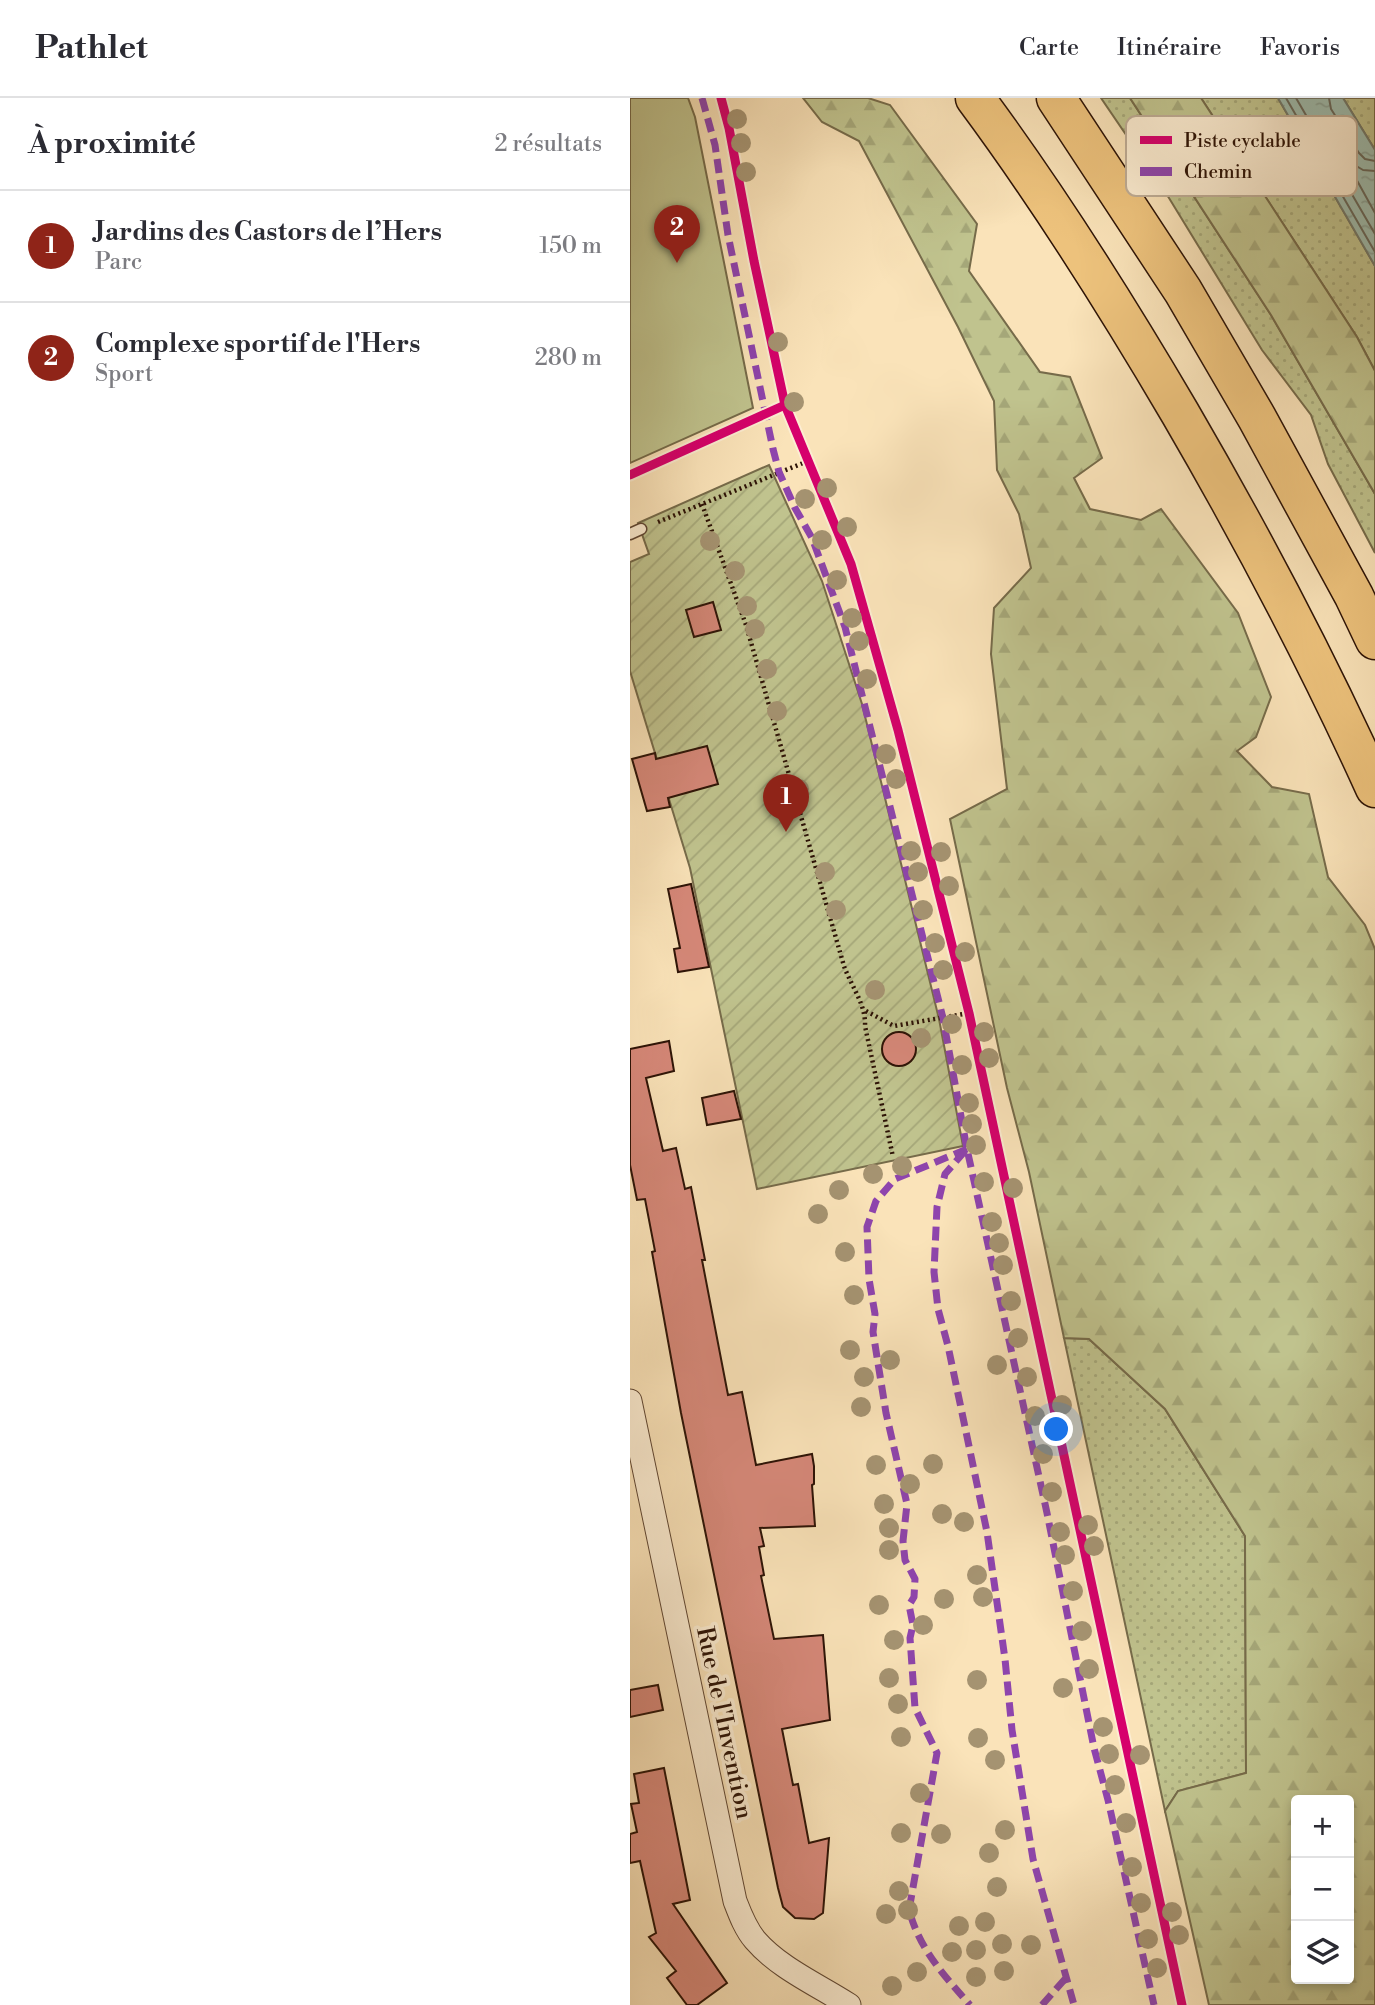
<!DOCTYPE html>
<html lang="fr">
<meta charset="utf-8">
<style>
:root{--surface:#fff;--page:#f2f2f3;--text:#2b2b33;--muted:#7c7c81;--line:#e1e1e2;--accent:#8f2418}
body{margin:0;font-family:"Libre Bodoni",serif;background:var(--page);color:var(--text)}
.controls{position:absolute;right:21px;bottom:21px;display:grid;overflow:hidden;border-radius:7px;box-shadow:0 4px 10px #0003}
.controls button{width:63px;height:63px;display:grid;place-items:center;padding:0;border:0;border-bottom:2px solid var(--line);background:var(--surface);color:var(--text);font:35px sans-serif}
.you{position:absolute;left:427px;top:1332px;width:24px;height:24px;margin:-18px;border:5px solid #fff;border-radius:50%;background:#1a73e8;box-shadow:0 0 0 10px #1a73e833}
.badge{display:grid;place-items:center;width:46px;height:46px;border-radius:50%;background:var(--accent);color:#fff;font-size:23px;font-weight:700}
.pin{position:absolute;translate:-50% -58px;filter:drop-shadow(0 2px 4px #0008)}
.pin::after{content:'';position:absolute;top:37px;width:24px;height:21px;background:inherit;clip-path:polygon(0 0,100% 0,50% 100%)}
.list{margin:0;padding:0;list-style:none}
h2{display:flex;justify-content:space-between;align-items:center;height:91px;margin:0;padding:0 28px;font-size:30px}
h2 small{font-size:23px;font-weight:400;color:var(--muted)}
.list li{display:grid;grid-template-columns:46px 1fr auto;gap:21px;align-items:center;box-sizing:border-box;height:112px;padding:0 28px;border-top:2px solid var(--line)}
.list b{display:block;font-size:26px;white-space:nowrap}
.list p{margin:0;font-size:23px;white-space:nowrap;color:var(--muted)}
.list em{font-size:23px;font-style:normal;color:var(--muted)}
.icon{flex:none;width:38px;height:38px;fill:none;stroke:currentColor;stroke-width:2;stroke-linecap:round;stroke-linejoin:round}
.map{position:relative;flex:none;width:745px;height:1907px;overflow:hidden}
header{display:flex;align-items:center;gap:42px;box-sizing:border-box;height:98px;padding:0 35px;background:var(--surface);border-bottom:2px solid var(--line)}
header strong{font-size:33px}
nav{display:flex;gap:38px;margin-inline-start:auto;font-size:24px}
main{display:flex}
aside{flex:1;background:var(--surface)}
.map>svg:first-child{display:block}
.grass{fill:url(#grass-dots);stroke:#766b4a;stroke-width:2}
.forest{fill:url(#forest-firs);stroke:#766b4a;stroke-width:2;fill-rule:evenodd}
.garden{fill:url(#garden-furrows);stroke:#766b4a;stroke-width:2}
.pitch{fill:#c0c38e;stroke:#766b4a;stroke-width:2}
.water{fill:url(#water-ripples);stroke:#717a6d;stroke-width:2}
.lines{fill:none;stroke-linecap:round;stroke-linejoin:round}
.shore{stroke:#66685c;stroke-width:2}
.building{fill:#d68879;stroke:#2d1306;stroke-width:2}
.service-casing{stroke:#604733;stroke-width:13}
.minor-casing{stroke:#604733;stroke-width:25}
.motorway-casing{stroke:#2d1306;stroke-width:41}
.path{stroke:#2d1306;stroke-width:4.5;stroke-dasharray:2 3.5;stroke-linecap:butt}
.service{stroke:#fcedd2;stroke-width:10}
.minor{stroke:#fcedd2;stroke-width:23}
.motorway{stroke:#edc27c;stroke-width:38}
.quiet{stroke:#8e44ad;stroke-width:7;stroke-dasharray:14 7;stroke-linecap:butt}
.cycleway-casing{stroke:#fcedd2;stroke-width:13}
.cycleway{stroke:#d6006c;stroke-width:9}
.tree{fill:#a59371}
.labels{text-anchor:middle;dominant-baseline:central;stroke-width:7;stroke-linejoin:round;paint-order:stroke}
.street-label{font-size:24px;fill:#2d1306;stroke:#fcedd2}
.key{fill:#fcedd2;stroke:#beac95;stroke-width:2}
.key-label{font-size:19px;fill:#2d1306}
</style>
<header>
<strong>Pathlet</strong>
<nav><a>Carte</a><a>Itinéraire</a><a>Favoris</a></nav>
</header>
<main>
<aside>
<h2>À proximité<small>2 résultats</small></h2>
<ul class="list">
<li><span class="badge">1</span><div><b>Jardins des Castors de l’Hers</b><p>Parc</p></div><em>150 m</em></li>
<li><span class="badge">2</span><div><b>Complexe sportif de l'Hers</b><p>Sport</p></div><em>280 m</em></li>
</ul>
</aside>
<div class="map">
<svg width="745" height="1907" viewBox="0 0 745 1907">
<defs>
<pattern id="grass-dots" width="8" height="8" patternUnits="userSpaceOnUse" patternTransform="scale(1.75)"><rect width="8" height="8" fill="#c0c38e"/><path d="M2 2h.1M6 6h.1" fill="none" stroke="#a5a779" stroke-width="1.8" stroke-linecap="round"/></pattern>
<pattern id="forest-firs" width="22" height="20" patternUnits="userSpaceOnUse" patternTransform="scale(1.75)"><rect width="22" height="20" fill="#c0c38e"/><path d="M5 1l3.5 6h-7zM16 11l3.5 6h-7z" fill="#a5a779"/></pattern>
<pattern id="garden-furrows" width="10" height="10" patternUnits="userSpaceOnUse" patternTransform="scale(1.75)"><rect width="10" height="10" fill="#c0c38e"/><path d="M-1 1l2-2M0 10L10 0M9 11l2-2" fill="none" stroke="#a5a779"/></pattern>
<pattern id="water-ripples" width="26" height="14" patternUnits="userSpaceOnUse" patternTransform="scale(1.75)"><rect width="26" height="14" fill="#9ebeb1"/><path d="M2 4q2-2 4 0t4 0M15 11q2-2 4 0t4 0" fill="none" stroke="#88a297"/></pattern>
</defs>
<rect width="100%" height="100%" fill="#fae3b9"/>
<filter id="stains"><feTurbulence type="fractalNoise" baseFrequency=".00286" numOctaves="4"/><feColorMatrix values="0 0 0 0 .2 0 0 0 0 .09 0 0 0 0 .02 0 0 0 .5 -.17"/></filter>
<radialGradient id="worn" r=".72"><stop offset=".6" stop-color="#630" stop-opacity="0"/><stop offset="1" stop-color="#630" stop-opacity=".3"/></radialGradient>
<g class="grass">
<polygon points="471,0 500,0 641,217 745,396 745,455 698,366 681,317 632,252 539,100"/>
<polygon points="571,0 648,0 745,168 745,273 727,239"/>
<polygon points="713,0 745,0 745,52"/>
<polygon points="434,1240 459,1241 535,1311 615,1438 616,1675 548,1693 535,1713"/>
</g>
<g class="forest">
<path d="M173 0H238L260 7 347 126 339 173 410 274 440 279 472 360 444 380 460 411 511 422 531 411 608 515 641 599 626 639 607 653 642 689 679 696 698 779 735 827 745 851V1907H579L535 1713 548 1693 616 1675 615 1438 535 1311 459 1241 434 1240 399 1074 377 990 320 721 377 691 361 556 364 510 401 470 389 416 367 372 364 303 328 229 229 43 192 24ZM719 1702V1881H666V1702Z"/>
<polygon points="500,0 571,0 727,239 745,273 745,396 641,217"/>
</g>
<polygon class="garden" points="139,367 192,483 232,606 309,921 333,1048 127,1091 60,770 0,573 0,464 19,456 8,425"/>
<polygon class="pitch" points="0,0 58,0 65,19 123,310 0,365"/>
<polygon class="water" points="648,0 713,0 745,52 745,168"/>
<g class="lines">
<g class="shore">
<polyline points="656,0 745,154"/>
<polyline points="666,0 745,136"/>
<polyline points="699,0 701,11 729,55 735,61 745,63"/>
<polyline points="745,73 733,72 723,66 719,68 745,115"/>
</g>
</g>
<g class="building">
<polygon points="83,504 91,532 64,539 56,512"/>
<polygon points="77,648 88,686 38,700 40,709 17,713 2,661 25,655 26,661"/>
<polygon points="61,786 79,869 48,874 44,851 50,850 38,791"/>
<circle cx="269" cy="951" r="17"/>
<polygon points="39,943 44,973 16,980 33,1053 46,1050 55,1091 61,1089 75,1162 72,1162 98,1297 112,1294 126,1367 182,1356 184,1368 184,1386 182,1387 185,1428 130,1430 134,1448 129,1449 134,1477 131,1478 144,1541 193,1537 200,1622 152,1631 163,1687 168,1686 179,1745 199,1740 193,1815 184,1821 165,1820 153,1809 148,1790 51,1315 22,1154 25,1153 15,1101 7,1102 0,1067 0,951"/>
<polygon points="104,993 111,1021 77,1027 72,1000"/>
<polygon points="28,1587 33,1612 0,1619 0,1592"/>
<polygon points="34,1670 60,1802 43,1806 97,1885 67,1907 57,1907 37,1880 46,1873 19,1839 26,1835 10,1763 0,1765 0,1736 7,1734 1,1706 9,1705 4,1676"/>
</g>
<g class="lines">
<defs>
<polyline id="service" points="0,436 11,431"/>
<path id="minor" d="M0 1303 105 1803C110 1816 115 1830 125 1842 149 1870 188 1887 219 1907"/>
<g id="motorway">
<path d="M345 0C420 101 486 206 550 315 621 437 687 562 745 690"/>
<polyline points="426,0 553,193 627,320 724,498 745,542"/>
</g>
</defs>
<use href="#service" class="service-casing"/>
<use href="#minor" class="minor-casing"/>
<use href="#motorway" class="motorway-casing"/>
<g class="path">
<path d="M72 406 116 527 214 868C221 888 236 906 235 928L263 1059"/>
<polyline points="28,424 178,363"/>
<polyline points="236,913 264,928 339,915"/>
</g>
<use href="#service" class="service"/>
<use href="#minor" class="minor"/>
<use href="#motorway" class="motorway"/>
<g class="quiet">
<polyline points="72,0 85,47 98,137 143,351 149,374 165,410 182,440 215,529 313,920 337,1051 417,1415 464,1650 478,1702 524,1907"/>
<path d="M337 1051 265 1081 246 1103 237 1129 239 1181 245 1216 243 1234 256 1315 277 1406 273 1443 275 1462 285 1481 284 1499 279 1507 283 1527 280 1540 285 1610 307 1655 279 1812C290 1852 313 1876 340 1907"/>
<polyline points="335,1053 315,1076 307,1109 304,1174 308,1211 318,1248 357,1434 375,1561 382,1632 403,1761 444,1907"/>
<polyline points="412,1907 435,1881"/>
</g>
<defs>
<g id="cycleway">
<polyline points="91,0 99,30 124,163 155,307 221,466 268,632 339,915 552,1907"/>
<polyline points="0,377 155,307"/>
</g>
</defs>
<use href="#cycleway" class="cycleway-casing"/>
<use href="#cycleway" class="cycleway"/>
</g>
<g class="tree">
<circle cx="107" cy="21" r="10"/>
<circle cx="111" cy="45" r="10"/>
<circle cx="116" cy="74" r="10"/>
<circle cx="148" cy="244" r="10"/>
<circle cx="164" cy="304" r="10"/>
<circle cx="197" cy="390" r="10"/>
<circle cx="175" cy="401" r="10"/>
<circle cx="217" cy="429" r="10"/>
<circle cx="192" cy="442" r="10"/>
<circle cx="80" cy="443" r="10"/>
<circle cx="105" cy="473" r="10"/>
<circle cx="207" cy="482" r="10"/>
<circle cx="117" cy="508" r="10"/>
<circle cx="222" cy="520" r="10"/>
<circle cx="125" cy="531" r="10"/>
<circle cx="229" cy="543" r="10"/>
<circle cx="137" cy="571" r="10"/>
<circle cx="237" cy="581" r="10"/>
<circle cx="147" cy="613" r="10"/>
<circle cx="256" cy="656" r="10"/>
<circle cx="266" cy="681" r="10"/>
<circle cx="169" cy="691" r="10"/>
<circle cx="281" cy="753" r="10"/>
<circle cx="311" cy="754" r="10"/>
<circle cx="195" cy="774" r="10"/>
<circle cx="288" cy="774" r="10"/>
<circle cx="319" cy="788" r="10"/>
<circle cx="206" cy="812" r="10"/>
<circle cx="293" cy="812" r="10"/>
<circle cx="305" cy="845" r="10"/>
<circle cx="335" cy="854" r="10"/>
<circle cx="313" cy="872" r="10"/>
<circle cx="245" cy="892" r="10"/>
<circle cx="322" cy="926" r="10"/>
<circle cx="354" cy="934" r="10"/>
<circle cx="291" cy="940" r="10"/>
<circle cx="359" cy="960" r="10"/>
<circle cx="332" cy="967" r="10"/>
<circle cx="339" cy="1005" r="10"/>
<circle cx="342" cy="1026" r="10"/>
<circle cx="346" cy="1047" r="10"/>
<circle cx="272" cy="1068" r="10"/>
<circle cx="243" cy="1076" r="10"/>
<circle cx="354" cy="1084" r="10"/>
<circle cx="383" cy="1090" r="10"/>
<circle cx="209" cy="1092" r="10"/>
<circle cx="188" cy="1116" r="10"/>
<circle cx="362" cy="1124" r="10"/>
<circle cx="369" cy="1145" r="10"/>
<circle cx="215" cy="1154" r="10"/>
<circle cx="373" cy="1167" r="10"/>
<circle cx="224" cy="1197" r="10"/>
<circle cx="381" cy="1203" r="10"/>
<circle cx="388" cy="1240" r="10"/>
<circle cx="220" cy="1252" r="10"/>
<circle cx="260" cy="1262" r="10"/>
<circle cx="367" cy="1267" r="10"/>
<circle cx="234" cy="1279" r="10"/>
<circle cx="397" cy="1279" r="10"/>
<circle cx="432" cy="1307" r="10"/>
<circle cx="231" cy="1309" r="10"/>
<circle cx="405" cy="1318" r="10"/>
<circle cx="413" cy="1356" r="10"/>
<circle cx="303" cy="1366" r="10"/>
<circle cx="246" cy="1367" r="10"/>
<circle cx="280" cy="1386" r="10"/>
<circle cx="422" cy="1394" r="10"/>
<circle cx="254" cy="1406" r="10"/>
<circle cx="312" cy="1416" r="10"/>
<circle cx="334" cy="1424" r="10"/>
<circle cx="458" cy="1427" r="10"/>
<circle cx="259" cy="1430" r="10"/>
<circle cx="430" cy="1434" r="10"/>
<circle cx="464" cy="1448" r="10"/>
<circle cx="259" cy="1452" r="10"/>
<circle cx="435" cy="1457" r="10"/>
<circle cx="347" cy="1477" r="10"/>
<circle cx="443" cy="1493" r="10"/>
<circle cx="353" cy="1499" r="10"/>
<circle cx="314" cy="1501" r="10"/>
<circle cx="249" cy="1507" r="10"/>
<circle cx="293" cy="1527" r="10"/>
<circle cx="452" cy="1533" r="10"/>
<circle cx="264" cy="1542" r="10"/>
<circle cx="459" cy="1571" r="10"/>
<circle cx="259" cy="1580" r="10"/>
<circle cx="347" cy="1582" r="10"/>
<circle cx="433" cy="1590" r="10"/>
<circle cx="268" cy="1606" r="10"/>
<circle cx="473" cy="1629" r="10"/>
<circle cx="271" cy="1639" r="10"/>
<circle cx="348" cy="1640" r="10"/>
<circle cx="479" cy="1656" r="10"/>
<circle cx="510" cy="1657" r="10"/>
<circle cx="365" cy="1662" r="10"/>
<circle cx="485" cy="1687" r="10"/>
<circle cx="290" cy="1695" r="10"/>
<circle cx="496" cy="1725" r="10"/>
<circle cx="375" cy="1732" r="10"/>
<circle cx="271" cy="1735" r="10"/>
<circle cx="311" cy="1736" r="10"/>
<circle cx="359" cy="1755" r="10"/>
<circle cx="502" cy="1769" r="10"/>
<circle cx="367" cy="1789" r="10"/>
<circle cx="269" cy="1793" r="10"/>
<circle cx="511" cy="1805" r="10"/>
<circle cx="278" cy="1812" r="10"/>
<circle cx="542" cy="1814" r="10"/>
<circle cx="256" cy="1816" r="10"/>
<circle cx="355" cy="1824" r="10"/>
<circle cx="329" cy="1828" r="10"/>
<circle cx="549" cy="1837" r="10"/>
<circle cx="518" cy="1841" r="10"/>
<circle cx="372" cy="1846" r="10"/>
<circle cx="401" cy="1847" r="10"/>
<circle cx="346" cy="1852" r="10"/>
<circle cx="322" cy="1854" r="10"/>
<circle cx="527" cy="1870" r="10"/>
<circle cx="374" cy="1873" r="10"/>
<circle cx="287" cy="1874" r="10"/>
<circle cx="346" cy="1879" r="10"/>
<circle cx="262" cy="1888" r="10"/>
</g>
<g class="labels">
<g class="street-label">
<text transform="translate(94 1625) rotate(78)">Rue de l'Invention</text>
</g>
</g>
<rect x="496" y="18" width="231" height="80" rx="10" class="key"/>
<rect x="510" y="38" width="32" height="8" fill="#d6006c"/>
<rect x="510" y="69" width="32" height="9" fill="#8e44ad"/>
<g class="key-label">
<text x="554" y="49">Piste cyclable</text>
<text x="554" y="80">Chemin</text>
</g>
<rect width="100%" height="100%" filter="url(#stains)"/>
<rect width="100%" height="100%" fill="url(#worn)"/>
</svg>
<div class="controls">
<button>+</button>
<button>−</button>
<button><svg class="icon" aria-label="layers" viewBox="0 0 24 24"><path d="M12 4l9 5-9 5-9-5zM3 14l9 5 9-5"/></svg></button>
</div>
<div class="you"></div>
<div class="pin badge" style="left:156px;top:734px">1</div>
<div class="pin badge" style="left:47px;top:165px">2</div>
</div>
</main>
